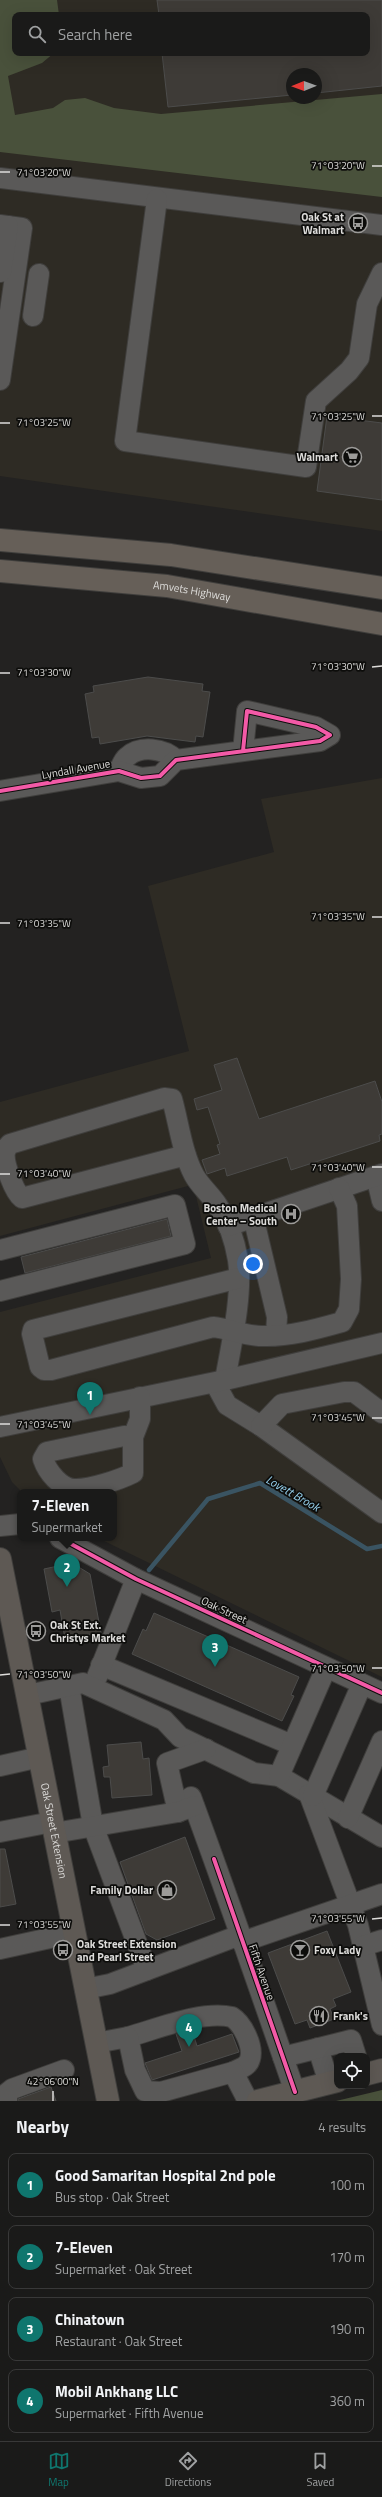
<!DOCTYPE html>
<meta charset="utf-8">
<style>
:root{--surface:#1a1a19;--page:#272726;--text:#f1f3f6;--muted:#9fa1a2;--line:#383838;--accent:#0f766e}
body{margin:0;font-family:"Titillium Web",sans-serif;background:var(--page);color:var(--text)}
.controls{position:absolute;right:12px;bottom:12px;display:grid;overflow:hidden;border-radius:8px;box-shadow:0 4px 16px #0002}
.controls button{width:36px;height:36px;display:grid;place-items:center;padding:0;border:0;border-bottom:1px solid var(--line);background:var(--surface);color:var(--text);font:20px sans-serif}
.compass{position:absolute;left:286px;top:68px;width:36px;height:36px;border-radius:50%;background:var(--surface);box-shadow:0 4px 16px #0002;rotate:269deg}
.you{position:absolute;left:253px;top:1264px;width:14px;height:14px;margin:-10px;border:3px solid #fff;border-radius:50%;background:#1a73e8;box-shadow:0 0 0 6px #1a73e833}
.badge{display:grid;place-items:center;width:26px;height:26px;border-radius:50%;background:var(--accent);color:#fff;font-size:13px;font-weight:700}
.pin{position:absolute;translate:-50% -33px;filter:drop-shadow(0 1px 2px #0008)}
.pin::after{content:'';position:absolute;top:21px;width:14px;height:12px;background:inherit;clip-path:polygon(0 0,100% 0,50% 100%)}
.popup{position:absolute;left:17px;top:1489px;width:100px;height:52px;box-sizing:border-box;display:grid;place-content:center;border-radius:8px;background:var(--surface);filter:drop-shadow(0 1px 3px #0005);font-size:13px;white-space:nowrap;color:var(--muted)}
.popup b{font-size:15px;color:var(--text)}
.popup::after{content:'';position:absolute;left:50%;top:100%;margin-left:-8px;border:8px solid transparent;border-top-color:var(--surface)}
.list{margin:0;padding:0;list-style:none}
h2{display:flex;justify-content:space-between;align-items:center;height:52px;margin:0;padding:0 16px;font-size:17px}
h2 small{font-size:13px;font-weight:400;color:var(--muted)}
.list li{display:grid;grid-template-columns:26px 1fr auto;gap:12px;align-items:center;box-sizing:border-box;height:64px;margin:0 8px 8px;padding:0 8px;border:1px solid var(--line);border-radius:8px}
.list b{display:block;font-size:15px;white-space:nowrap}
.list p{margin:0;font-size:13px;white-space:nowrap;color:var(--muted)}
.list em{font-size:13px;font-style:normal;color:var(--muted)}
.icon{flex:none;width:22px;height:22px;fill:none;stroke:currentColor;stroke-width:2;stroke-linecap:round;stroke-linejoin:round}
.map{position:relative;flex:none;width:382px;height:2101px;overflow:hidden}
.search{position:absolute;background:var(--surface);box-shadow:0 4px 16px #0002;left:12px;right:12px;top:12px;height:44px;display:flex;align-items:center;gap:10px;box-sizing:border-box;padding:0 14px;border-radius:8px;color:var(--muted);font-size:15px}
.sheet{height:340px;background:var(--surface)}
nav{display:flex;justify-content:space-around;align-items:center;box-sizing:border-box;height:56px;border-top:1px solid var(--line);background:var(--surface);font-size:11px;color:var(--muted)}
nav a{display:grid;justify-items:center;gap:2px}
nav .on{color:var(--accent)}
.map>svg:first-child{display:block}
.built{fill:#2e2b24;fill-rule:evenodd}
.forest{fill:#49513b}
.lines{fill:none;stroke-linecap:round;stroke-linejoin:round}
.stream{stroke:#3a5462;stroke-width:4.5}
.building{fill:#3e3b37;stroke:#4c4c4b}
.minor-casing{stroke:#3f3e3c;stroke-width:22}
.major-casing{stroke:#3f3e3c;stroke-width:24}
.highway-casing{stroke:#3f3e3c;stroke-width:24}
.minor{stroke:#5a5958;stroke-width:20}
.major{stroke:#5e5954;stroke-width:22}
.highway{stroke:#665f58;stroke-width:22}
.cycleway-casing{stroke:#0d0d0b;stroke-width:6}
.cycleway{stroke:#f35aa7;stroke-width:4}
.ticks{fill:none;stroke:#dddcda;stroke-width:1.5}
.labels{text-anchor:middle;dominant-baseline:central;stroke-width:3.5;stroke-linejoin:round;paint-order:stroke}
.poi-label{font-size:11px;font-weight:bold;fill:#dddcda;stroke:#0d0d0b;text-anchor:end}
.street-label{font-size:11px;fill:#dddcda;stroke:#0d0d0b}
.water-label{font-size:12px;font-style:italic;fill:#96d1ee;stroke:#0d0d0b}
.ticks-label{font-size:10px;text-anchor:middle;fill:#dddcda;stroke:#0d0d0b;stroke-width:3.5;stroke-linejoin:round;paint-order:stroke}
</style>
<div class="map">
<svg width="382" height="2101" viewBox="0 0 382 2101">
<rect width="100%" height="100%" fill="#232221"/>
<g class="built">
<path d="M0 0H382V531L0 476ZM15 15H367V53H15ZM292 74H316V98H292Z"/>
<polygon points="382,778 382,1677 98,1538 114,1538 114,1492 22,1492 12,1482 0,1457 0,1312 211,1258 195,1192 188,1186 0,1236 0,1102 189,1051 148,886 274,852 261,799"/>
</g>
<g class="forest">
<polygon points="0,0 57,0 59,15 15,15 15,53 54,53 42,63 8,76 15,115 53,108 65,100 85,98 114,108 161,114 382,94 382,197 0,152"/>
<polygon points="382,2090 382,2101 336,2101"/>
</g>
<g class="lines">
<polyline class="stream" points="149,1570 208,1499 260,1483 367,1549 382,1546"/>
</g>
<g class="building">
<polygon points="157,0 382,0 382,86 316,93 316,74 292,74 292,95 168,107 162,53 367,53 367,15 159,15"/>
<polygon points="327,416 382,423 382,500 317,491"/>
<polygon points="148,677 203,684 202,691 210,692 203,737 196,736 195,742 147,736 100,744 99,737 92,738 85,694 94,692 93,686"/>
<polygon points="237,1058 259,1119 375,1081 382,1102 382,1134 379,1135 380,1141 291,1170 287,1157 227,1176 225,1168 207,1174 202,1160 220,1154 217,1145 220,1144 208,1107 197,1110 194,1099 222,1090 214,1065"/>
<polygon points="167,1219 171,1236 25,1273 21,1257"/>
<polygon points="72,1563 90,1574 101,1633 65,1639 60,1610 52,1612 44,1569"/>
<polygon points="154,1613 299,1677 291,1695 294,1696 282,1721 132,1654 143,1629 146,1631"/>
<polygon points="141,1742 143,1759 149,1758 152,1795 112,1798 110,1777 104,1777 103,1767 109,1766 107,1745"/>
<polygon points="185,1837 215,1919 157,1940 146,1934 120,1862"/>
<polygon points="0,1849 5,1849 16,1904 0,1907"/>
<polygon points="327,1931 351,1992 333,1999 336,2006 330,2009 334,2019 310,2028 307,2020 295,2024 268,1953"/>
<polygon points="192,2030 197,2046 232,2034 239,2052 152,2080 145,2063 182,2051 176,2034"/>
<polygon points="51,2087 56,2101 18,2101 18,2099"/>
</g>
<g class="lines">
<defs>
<g id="minor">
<polyline points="0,178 382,225"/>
<polyline points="157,199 125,441 306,467 316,401 349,371 359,358 367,304 382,273"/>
<polyline points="0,225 22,228 0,380"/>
<polyline points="1,272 8,226"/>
<polyline points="33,316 39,274"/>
<path d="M119 771C121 767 123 760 127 757 140 745 164 748 176 760"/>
<polyline points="0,791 119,771 141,778 160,776 176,760 320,741 330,735 316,727 247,711 243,751"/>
<path d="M186 1155 22 1198C14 1192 3 1162 5 1152 6 1149 8 1146 10 1144L164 1098 172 1099C179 1124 182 1152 194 1175 200 1186 211 1195 218 1206 228 1221 235 1242 238 1260 243 1294 231 1346 225 1380"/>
<polyline points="382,1174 376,1176 382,1201"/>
<polyline points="253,1216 277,1317 276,1335"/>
<polyline points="228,1226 376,1176"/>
<polyline points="0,1250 175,1205 185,1244 0,1291"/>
<path d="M239 1278 33 1330 32 1334 40 1367 44 1370H51L213 1327C229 1329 246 1336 262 1336 289 1337 317 1329 342 1322L349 1309 351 1279 347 1206 339 1188"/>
<polyline points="215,1383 227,1405 261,1426 382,1513"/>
<polyline points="261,1426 282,1404 344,1392 354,1392 382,1413"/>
<polyline points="0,1427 225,1380 382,1343"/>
<path d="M133 1437 124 1436 47 1452 43 1459C47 1471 61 1490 76 1489 91 1489 119 1480 133 1473V1437L140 1419V1397"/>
<polyline points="0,1526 20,1524"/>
<polyline points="60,1538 136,1579 382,1693"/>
<polyline points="101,1665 292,1745"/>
<polyline points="97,1677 136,1579"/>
<polyline points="69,1686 93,1826 147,1970"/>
<polyline points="28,1695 83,1683 164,1720 180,1737 254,1773 279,1776 382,1837"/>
<polyline points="0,1766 40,1757"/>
<polyline points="279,1776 326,1668"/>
<polyline points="309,1794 358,1925 382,2025"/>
<polyline points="313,1796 362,1684"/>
<path d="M191 1797C227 1895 261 1993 295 2092"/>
<polyline points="178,1812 167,1763 206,1749"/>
<polyline points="348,1818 382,1741"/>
<polyline points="0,1832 52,1822"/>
<polyline points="54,1833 178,1812 194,1806"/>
<polyline points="242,1942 382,1894"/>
<polyline points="363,1946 382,1940"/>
<polyline points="0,1949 73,1933"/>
<polyline points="85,1989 110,1984 240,1935"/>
<path d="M128 2037C157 2029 202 2010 232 2017 242 2023 254 2046 250 2059 248 2067 239 2069 233 2072"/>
<polyline points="96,2043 128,2037 135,2070 145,2091 161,2092 233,2072 248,2101"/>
<polyline points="318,2048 329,2083"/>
<polyline points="283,2057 351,2040 356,2056"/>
<polyline points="7,2101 7,2093 12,2089 64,2070"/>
</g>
<g id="major">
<path id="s1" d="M0 1559 108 2101"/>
<polyline points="367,2074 382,2070"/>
<polyline points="258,2101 337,2081"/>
</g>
<g id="highway">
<polyline points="0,540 171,555 382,588"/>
<path id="s2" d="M0 571 167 586 382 624"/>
</g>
</defs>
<use href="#minor" class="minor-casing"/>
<use href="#major" class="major-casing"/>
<use href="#highway" class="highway-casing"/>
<use href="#minor" class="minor"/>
<use href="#major" class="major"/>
<use href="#highway" class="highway"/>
<defs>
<g id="cycleway">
<polyline points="0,791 119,771 141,778 160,776 176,760 320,741 330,735 316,727 247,711 243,751"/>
<polyline points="60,1538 136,1579 382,1693"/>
<polyline points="214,1859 295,2092"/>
</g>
</defs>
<use href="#cycleway" class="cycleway-casing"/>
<use href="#cycleway" class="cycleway"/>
</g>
<path class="ticks" d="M372 166H382M0 172H10M372 416H382M0 423H10M372 667 382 666M0 673H10M372 917H382M0 923H10M372 1167H382M0 1174H10M372 1418H382M0 1424H10M372 1668H382M0 1675 10 1674M372 1919 382 1918M0 1925H10M53 2091V2101"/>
<defs>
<symbol id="bus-ring" viewBox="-11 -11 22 22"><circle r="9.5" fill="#0d0d0b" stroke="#9c9b99" stroke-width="1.5"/><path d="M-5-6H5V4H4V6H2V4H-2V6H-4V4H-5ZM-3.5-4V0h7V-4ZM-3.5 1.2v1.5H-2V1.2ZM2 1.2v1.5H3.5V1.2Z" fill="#9c9b99"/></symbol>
<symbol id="supermarket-ring" viewBox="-11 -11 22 22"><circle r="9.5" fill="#0d0d0b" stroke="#9c9b99" stroke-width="1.5"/><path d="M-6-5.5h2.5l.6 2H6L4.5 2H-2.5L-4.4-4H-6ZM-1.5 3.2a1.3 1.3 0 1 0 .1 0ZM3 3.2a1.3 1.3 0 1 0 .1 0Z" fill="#9c9b99"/></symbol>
<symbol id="hospital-ring" viewBox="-11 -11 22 22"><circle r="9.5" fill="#0d0d0b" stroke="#9c9b99" stroke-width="1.5"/><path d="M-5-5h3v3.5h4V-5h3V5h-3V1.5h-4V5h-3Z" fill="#9c9b99"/></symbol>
<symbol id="shop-ring" viewBox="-11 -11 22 22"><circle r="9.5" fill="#0d0d0b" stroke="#9c9b99" stroke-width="1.5"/><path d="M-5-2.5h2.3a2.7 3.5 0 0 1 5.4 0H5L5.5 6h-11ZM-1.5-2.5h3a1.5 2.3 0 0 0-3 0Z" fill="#9c9b99"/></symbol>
<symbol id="bar-ring" viewBox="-11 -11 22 22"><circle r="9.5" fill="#0d0d0b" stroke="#9c9b99" stroke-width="1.5"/><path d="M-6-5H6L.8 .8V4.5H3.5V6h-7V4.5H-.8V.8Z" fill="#9c9b99"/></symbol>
<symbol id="restaurant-ring" viewBox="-11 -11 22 22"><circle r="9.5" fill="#0d0d0b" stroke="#9c9b99" stroke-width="1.5"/><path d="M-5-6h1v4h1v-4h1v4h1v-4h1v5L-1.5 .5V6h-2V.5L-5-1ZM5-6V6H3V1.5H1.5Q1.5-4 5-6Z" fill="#9c9b99"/></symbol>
</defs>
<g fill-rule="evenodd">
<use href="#bus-ring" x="347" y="212" width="22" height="22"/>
<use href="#supermarket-ring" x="341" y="446" width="22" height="22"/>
<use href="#hospital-ring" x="280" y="1203" width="22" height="22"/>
<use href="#bus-ring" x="25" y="1620" width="22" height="22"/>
<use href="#shop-ring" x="156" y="1879" width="22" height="22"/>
<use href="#bus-ring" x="52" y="1939" width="22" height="22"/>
<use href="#bar-ring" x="289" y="1939" width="22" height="22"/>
<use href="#restaurant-ring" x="308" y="2005" width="22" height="22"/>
</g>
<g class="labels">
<g class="poi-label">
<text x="344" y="217">Oak St at<tspan x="344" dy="13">Walmart</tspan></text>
<text x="338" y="457">Walmart</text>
<text x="277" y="1208">Boston Medical<tspan x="277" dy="13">Center – South</tspan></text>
<text x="50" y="1625" text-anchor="start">Oak St Ext.<tspan x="50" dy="13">Christys Market</tspan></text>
<text x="153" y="1890">Family Dollar</text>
<text x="77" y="1944" text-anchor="start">Oak Street Extension<tspan x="77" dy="13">and Pearl Street</tspan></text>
<text x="314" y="1950" text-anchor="start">Foxy Lady</text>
<text x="333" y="2016" text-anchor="start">Frank's</text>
</g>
<g class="street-label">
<text stroke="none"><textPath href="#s2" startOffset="193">Amvets Highway</textPath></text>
<text transform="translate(76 769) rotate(-10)">Lyndall Avenue</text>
<text transform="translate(224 1610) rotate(25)">Oak Street</text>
<text stroke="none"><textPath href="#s1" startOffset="277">Oak Street Extension</textPath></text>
<text transform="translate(262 1972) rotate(71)">Fifth Avenue</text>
</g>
<g class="water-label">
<text transform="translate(293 1493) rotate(30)">Lovett Brook</text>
</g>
</g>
<g class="ticks-label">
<text x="338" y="169">71°03'20"W</text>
<text x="44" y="176">71°03'20"W</text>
<text x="338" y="420">71°03'25"W</text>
<text x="44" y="426">71°03'25"W</text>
<text x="338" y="670">71°03'30"W</text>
<text x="44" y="676">71°03'30"W</text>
<text x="338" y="920">71°03'35"W</text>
<text x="44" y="927">71°03'35"W</text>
<text x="338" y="1171">71°03'40"W</text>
<text x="44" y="1177">71°03'40"W</text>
<text x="338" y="1421">71°03'45"W</text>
<text x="44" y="1428">71°03'45"W</text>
<text x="338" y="1672">71°03'50"W</text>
<text x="44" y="1678">71°03'50"W</text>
<text x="338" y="1922">71°03'55"W</text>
<text x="44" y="1928">71°03'55"W</text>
<text x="53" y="2085">42°06'00"N</text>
</g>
</svg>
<div class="controls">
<button><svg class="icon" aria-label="locate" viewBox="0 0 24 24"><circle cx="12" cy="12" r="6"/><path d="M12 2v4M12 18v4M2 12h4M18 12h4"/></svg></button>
</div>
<svg class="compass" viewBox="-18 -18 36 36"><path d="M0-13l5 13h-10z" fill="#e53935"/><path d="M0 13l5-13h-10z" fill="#9fa1a2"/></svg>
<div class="you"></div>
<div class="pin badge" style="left:90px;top:1415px">1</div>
<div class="pin badge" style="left:67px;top:1587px">2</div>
<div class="popup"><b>7-Eleven</b>Supermarket</div>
<div class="pin badge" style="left:215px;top:1667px">3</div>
<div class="pin badge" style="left:189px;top:2047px">4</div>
<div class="search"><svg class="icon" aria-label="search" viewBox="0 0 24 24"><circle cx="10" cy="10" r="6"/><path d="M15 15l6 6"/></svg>Search here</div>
</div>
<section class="sheet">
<h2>Nearby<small>4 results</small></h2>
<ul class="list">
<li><span class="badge">1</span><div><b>Good Samaritan Hospital 2nd pole</b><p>Bus stop · Oak Street</p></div><em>100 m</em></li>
<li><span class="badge">2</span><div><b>7-Eleven</b><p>Supermarket · Oak Street</p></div><em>170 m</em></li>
<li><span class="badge">3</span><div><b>Chinatown</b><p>Restaurant · Oak Street</p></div><em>190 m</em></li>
<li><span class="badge">4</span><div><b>Mobil Ankhang LLC</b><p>Supermarket · Fifth Avenue</p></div><em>360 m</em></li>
</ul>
</section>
<nav>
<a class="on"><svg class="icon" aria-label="map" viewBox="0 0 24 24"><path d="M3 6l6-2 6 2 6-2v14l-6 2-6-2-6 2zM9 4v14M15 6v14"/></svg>Map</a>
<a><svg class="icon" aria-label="directions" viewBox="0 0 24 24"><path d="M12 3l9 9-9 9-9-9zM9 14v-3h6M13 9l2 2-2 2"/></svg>Directions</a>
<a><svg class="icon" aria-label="saved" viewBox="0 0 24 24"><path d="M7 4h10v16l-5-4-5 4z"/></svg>Saved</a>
</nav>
